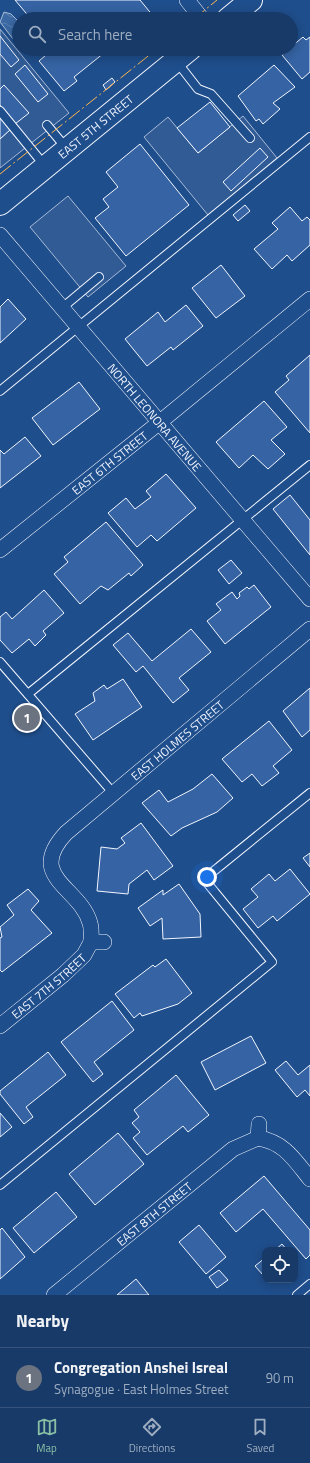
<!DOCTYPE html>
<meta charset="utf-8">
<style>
:root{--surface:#173a69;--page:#244571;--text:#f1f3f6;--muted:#9eadc0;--line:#36547d;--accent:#8abfa5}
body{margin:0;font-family:"Titillium Web",sans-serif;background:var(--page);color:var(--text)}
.controls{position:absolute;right:12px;bottom:12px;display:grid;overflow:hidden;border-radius:8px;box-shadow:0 2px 10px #0003}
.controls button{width:36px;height:36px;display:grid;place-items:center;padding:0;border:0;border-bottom:1px solid var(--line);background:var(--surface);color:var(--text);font:20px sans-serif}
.you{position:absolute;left:207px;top:877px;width:14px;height:14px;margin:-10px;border:3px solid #fff;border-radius:50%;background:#1a73e8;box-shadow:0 0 0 6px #1a73e833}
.badge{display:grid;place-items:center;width:26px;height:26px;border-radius:50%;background:var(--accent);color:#fff;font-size:13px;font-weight:700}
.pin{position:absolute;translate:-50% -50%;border:2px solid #fff;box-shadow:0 1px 4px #0006}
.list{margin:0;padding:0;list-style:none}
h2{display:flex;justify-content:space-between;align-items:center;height:52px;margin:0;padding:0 16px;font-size:17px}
h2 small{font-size:13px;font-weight:400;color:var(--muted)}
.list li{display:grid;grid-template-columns:26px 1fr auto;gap:12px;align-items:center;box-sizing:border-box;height:60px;padding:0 16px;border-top:1px solid var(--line)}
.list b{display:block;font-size:15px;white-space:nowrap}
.list p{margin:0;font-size:13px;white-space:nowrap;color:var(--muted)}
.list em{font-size:13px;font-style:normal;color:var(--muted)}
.icon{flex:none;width:22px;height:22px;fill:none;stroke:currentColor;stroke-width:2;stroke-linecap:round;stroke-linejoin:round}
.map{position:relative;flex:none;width:310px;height:1295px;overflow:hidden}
.search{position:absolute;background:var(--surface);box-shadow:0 2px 10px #0003;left:12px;right:12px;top:12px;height:44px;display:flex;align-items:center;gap:10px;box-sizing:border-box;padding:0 14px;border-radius:22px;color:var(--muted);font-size:15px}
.sheet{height:112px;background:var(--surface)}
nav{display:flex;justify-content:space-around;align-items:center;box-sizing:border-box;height:56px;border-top:1px solid var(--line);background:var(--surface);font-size:11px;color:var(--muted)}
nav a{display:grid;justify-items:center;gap:2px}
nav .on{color:var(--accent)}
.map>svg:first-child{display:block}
.parking{fill:#305b95;stroke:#a8bbd7}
.water{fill:url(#water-waves);stroke:#a8bbd7}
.building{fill:#3563a3;stroke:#f2f6ff}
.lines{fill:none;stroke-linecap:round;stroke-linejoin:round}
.lane-casing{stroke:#f2f6ff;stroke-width:10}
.street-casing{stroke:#f2f6ff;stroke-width:16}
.secondary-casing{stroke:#f2f6ff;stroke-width:24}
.lane{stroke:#1f4e8c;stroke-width:8}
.street{stroke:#1f4e8c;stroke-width:15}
.secondary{stroke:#1f4e8c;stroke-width:22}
.power{stroke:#ffb74d;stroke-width:1;stroke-dasharray:14 3 2 3;stroke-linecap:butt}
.labels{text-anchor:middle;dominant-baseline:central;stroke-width:3;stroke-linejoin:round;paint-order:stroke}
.street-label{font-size:12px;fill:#f2f6ff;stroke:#1f4e8c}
</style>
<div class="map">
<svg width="310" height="1295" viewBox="0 0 310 1295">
<defs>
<pattern id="water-waves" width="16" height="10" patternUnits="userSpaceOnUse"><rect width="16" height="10" fill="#3b69a3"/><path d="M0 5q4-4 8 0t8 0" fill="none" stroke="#587fb1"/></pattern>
</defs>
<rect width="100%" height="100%" fill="#1f4e8c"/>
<g class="parking">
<polygon points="0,29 69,113 0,168 0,139 11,129 0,115"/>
<polygon points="243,116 277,158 208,215 144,137 168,117 198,153"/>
<polygon points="68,196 126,266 88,297 30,227"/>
</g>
<polygon class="water" points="4,12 11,14 19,22 19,41 13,39 0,22"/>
<g class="building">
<polygon points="15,0 140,0 154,17 152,19 31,19"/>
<polygon points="0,36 19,60 11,67 0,54"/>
<polygon points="303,37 306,40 310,37 310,72 302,79 282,55 291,49 291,47"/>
<polygon points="53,49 109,49 74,77 77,81 64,91 39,61"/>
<polygon points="25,65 48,94 38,102 15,74"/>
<polygon points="274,65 295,87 273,103 280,109 263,124 259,119 256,121 238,96"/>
<polygon points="112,78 115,82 106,90 103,85"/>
<polygon points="4,85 29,113 15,124 0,105 0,89"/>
<polygon points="210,102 230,127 198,153 177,128"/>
<polygon points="0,115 11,129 0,139"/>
<polygon points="140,144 189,205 126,256 95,218 109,207 103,199 118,187 106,172"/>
<polygon points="260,148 268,157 231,191 223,182"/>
<polygon points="245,205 250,211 238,221 233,215"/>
<polygon points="290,207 302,221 307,217 310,220 310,245 292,261 287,255 272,269 254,249 278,229 272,223"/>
<polygon points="221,265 245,296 216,318 192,288"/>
<polygon points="8,299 26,319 0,343 0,307"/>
<polygon points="186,305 203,326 173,350 171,347 147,366 125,339 158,312 165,322"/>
<polygon points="310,355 310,433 275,392 289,380 286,376"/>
<polygon points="79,382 100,409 53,445 32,418"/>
<polygon points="264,401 287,427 271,440 285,454 268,469 253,455 239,468 216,442"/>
<polygon points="25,437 41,456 0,488 0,450 4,454"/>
<polygon points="166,474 196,508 157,541 151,535 137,547 108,513 126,498 135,509 151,497 146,491"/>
<polygon points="290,495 310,520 310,555 273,509"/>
<polygon points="106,522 143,565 131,576 129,573 108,590 101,586 80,604 54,574 68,562 64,557"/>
<polygon points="231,560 242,573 229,584 218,570"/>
<polygon points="254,585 271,607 225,644 207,621 221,610 216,604 232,592 237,599 240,596 239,593 247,587 249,589"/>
<polygon points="44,590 64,613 43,631 46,635 35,646 29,639 12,653 0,640 0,617 6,612 12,619"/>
<polygon points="191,629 211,652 179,678 189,690 173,703 143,666 136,672 113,645 128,633 152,661"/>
<polygon points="123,679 142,707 93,740 75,714 95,701 93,693 104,685 107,689"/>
<polygon points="310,688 310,730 302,737 283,711"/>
<polygon points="269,721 292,750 273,766 279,773 262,786 252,774 242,782 222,759"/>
<polygon points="212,774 233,798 217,812 182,828 171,836 142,803 159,790 168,802 193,789"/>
<polygon points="141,823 173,866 154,880 147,870 129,884 128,894 97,891 101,847 117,849 125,843 121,838"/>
<polygon points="310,853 310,867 303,858"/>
<polygon points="290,869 310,894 277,921 273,916 258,928 243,909 258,897 251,889 269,874 275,881"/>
<polygon points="179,884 200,914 201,937 163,939 162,918 150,926 138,908 163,890 163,895"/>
<polygon points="28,889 39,901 31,910 52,933 2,972 0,970 0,938 2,937 0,927 14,915 7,905"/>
<polygon points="166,959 192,993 178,1004 142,1016 140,1013 134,1018 115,994 153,965 155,967"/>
<polygon points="112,1001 134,1030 94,1062 103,1074 93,1082 61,1042"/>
<polygon points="251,1036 266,1063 215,1090 201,1062"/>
<polygon points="48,1052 66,1075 26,1107 33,1117 24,1124 0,1094 0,1091"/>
<polygon points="286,1061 298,1075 310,1065 310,1096 305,1090 297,1097 275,1070"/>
<polygon points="176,1075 209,1115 188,1132 183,1126 147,1155 133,1138 140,1132 132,1123 139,1117 134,1110"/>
<polygon points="0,1113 12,1127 0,1137"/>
<polygon points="118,1133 144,1164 95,1205 69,1174"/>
<polygon points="264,1176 310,1230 310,1255 306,1259 263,1209 236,1232 220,1213"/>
<polygon points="56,1192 77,1217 34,1253 13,1228"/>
<polygon points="199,1225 226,1257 206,1274 179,1242"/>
<polygon points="2,1228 25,1257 0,1279 0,1230"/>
<polygon points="282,1244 287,1250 275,1250"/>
<polygon points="265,1258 265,1274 263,1275 255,1266"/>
<polygon points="219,1270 228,1280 217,1288 209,1277"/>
<polygon points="136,1279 149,1295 117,1295"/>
</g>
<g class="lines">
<defs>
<g id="lane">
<polyline points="177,62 198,89 211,94 250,138"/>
<polyline points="0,111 45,166"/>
<polyline points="47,125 67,149"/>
<polyline points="62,308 99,277"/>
<polyline points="0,391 310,137"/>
<polyline points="0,662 114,794"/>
<polyline points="28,694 310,465"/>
<polyline points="0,1185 272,962 204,879 310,793"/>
<polyline points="297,1295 310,1284"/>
</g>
<g id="street">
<polyline points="187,0 202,19"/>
<path id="s1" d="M0 235 310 599"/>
<path id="s2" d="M0 550 160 422 310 299"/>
<path id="s3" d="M104 942H91C91 935 92 929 90 923 80 887 25 877 66 833L310 629"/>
<path id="s4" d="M0 1026 63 975 84 955 91 942"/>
<path d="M259 1124 258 1138C284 1142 294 1159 310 1179"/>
<path id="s5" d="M54 1295 233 1149 258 1138"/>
</g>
<g id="secondary">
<polyline points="228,19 251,0"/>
<path id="s6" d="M0 204 190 49"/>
</g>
</defs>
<use href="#lane" class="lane-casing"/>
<use href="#street" class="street-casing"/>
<use href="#secondary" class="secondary-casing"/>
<use href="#lane" class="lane"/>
<use href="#street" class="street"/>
<use href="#secondary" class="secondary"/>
<g class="power">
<polyline points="194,19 217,0"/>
<polyline points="0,174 157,49"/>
</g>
</g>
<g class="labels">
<g class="street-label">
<text stroke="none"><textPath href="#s6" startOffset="123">EAST 5TH STREET</textPath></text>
<text stroke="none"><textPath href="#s1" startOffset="239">NORTH LEONORA AVENUE</textPath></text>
<text stroke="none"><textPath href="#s2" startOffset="140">EAST 6TH STREET</textPath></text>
<text stroke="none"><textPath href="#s3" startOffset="284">EAST HOLMES STREET</textPath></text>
<text stroke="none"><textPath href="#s4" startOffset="63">EAST 7TH STREET</textPath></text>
<text stroke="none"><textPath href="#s5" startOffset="129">EAST 8TH STREET</textPath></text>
</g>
</g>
</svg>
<div class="controls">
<button><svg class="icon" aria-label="locate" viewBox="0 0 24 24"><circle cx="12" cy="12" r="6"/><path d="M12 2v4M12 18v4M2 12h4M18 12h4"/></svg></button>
</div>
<div class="you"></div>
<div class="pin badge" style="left:27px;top:718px;background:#6b7280">1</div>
<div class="search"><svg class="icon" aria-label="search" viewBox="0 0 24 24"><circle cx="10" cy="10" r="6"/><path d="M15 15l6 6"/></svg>Search here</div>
</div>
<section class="sheet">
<h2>Nearby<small></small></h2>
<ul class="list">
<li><span class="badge" style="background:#6b7280">1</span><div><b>Congregation Anshei Isreal</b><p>Synagogue · East Holmes Street</p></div><em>90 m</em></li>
</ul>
</section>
<nav>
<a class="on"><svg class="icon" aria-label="map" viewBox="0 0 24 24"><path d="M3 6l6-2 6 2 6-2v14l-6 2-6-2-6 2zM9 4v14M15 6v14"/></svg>Map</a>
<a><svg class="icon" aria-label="directions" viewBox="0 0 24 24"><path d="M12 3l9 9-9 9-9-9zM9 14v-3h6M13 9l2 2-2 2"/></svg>Directions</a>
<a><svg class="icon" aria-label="saved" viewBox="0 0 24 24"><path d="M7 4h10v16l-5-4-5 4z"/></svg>Saved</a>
</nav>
